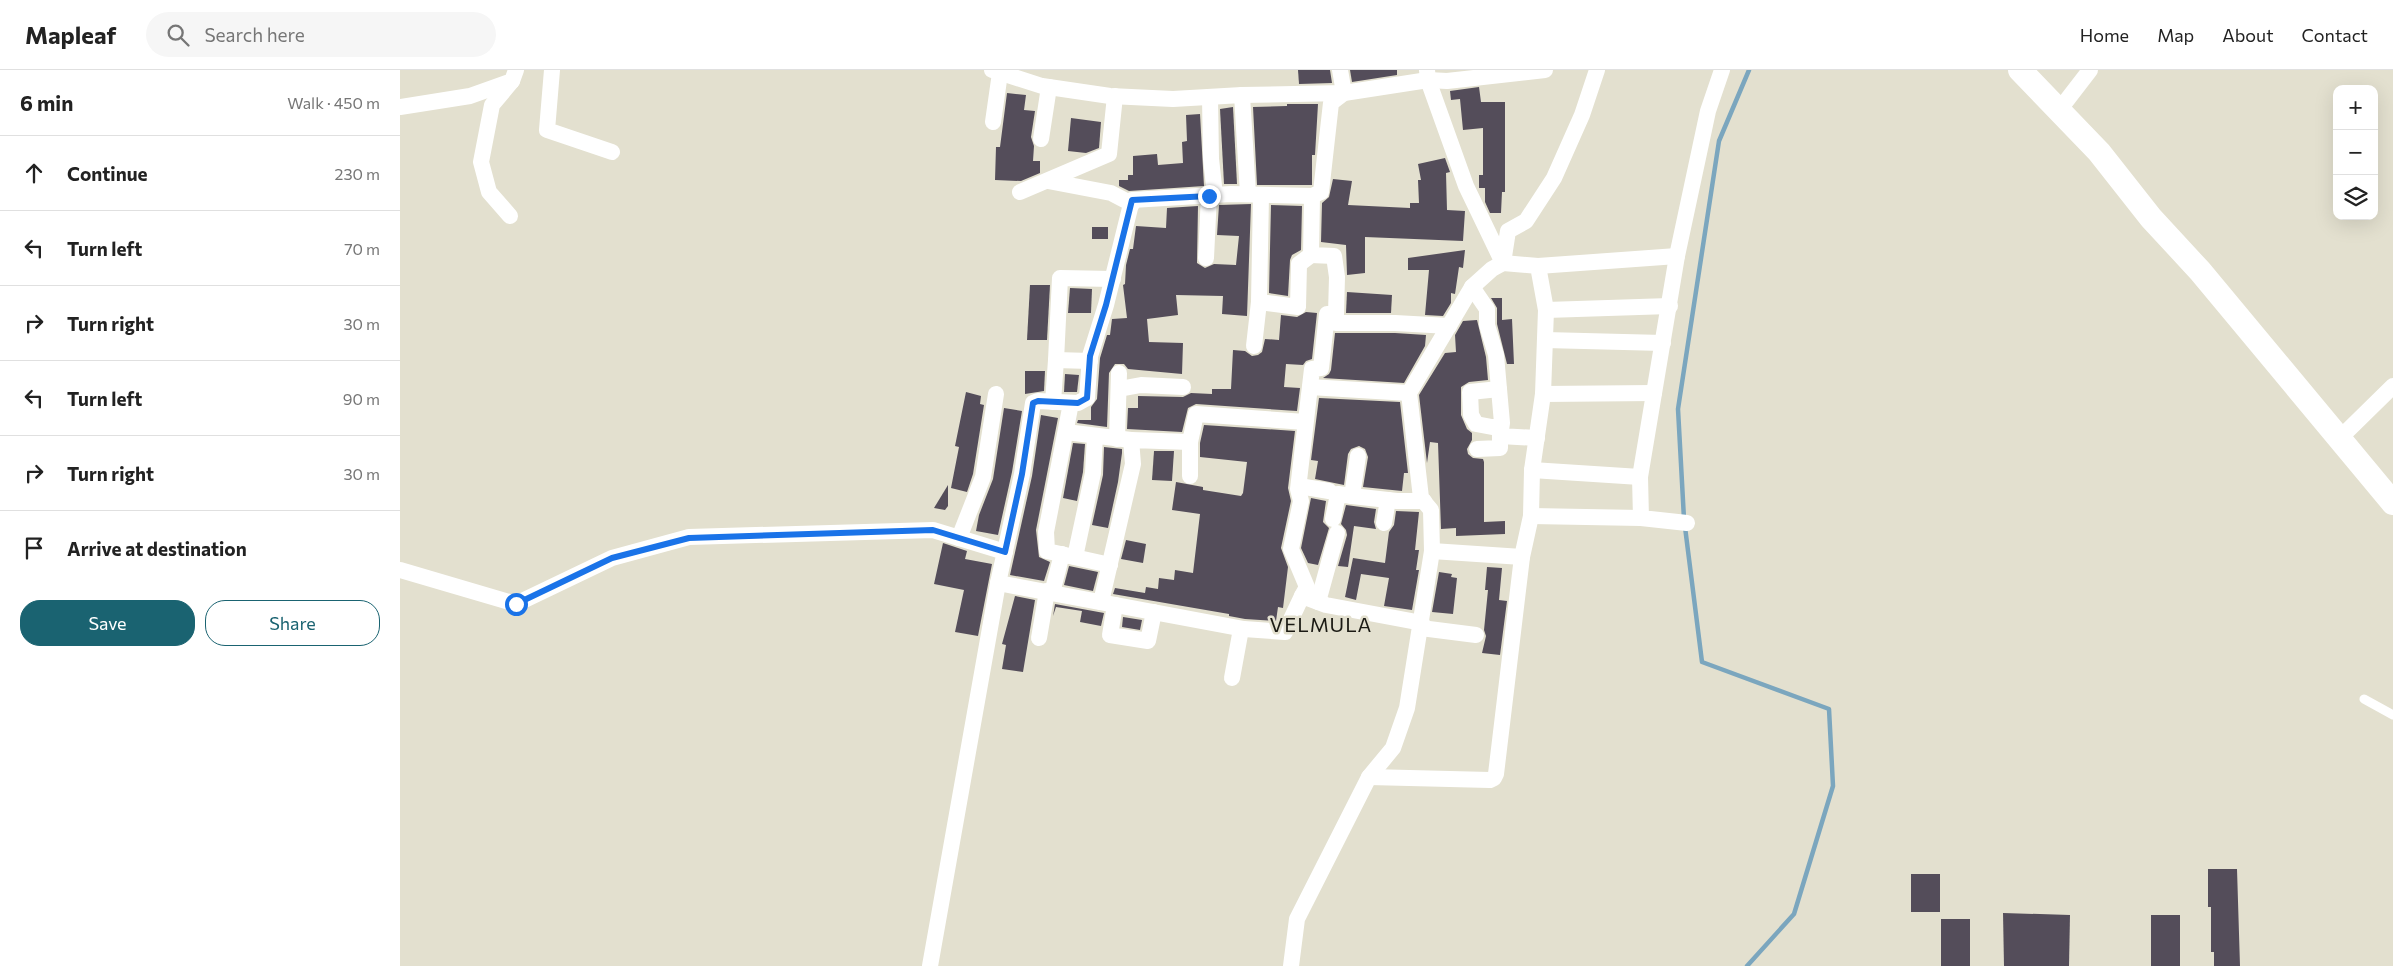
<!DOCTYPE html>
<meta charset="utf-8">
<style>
:root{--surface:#fff;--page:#f6f6f6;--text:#222;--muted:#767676;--line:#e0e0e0;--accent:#1a6371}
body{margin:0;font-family:Commissioner,sans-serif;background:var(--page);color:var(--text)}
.controls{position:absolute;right:15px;top:15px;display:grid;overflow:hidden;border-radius:10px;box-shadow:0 5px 20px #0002}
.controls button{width:45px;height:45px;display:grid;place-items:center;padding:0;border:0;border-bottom:1px solid var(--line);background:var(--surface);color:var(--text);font:25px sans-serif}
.stop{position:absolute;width:15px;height:15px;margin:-11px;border:4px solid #1a73e8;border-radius:50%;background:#fff}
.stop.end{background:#1a73e8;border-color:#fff;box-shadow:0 1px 5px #0008}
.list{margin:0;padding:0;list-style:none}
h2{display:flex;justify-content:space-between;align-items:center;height:65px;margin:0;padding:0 20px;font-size:21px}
h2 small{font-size:16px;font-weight:400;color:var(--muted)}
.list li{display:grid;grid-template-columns:32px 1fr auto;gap:15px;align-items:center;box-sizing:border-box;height:75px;padding:0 20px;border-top:1px solid var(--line)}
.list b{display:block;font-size:19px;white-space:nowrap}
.list em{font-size:16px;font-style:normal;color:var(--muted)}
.actions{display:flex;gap:10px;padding:15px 20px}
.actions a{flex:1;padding:11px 0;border:1px solid var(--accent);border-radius:20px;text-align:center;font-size:18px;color:var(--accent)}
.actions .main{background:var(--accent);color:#fff}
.icon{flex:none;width:28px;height:28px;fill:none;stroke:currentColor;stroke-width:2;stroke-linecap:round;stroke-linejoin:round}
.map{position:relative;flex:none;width:1993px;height:896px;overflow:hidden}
header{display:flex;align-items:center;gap:30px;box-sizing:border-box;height:70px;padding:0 25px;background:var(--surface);border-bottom:1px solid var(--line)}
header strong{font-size:24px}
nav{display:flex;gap:28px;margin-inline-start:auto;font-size:18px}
.search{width:350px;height:45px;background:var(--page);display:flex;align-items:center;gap:12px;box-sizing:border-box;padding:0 18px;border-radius:28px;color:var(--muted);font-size:19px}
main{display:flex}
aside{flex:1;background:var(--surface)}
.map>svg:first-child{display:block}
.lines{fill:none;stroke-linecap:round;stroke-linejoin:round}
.stream{stroke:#7ba6be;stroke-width:4.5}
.building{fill:#544d5a}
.lane{stroke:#fff;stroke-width:9}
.street{stroke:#fff;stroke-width:16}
.secondary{stroke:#fff;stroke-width:24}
.route{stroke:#1a73e8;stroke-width:6}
.labels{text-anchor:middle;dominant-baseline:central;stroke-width:5;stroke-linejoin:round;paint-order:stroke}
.quarter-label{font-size:20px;letter-spacing:1px;fill:#1b1a14;stroke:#e3e0cf}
</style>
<header>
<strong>Mapleaf</strong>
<div class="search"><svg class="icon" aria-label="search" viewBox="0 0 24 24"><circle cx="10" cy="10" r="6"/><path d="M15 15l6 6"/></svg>Search here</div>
<nav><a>Home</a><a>Map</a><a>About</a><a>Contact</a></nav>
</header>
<main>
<aside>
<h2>6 min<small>Walk · 450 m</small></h2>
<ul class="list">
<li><svg class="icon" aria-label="ahead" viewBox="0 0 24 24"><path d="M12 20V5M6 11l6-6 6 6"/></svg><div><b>Continue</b></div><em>230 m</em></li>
<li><svg class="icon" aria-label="left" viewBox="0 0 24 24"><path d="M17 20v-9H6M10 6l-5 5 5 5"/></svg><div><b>Turn left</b></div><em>70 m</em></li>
<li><svg class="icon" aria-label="right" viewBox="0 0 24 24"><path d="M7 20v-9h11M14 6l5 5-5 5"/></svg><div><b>Turn right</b></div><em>30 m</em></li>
<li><svg class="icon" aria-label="left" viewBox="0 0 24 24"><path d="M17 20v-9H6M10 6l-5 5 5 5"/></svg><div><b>Turn left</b></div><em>90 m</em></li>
<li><svg class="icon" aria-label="right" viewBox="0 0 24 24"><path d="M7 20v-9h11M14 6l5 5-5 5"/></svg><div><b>Turn right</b></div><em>30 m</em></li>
<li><svg class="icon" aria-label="arrive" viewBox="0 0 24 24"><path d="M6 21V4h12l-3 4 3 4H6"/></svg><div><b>Arrive at destination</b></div></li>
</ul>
<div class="actions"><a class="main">Save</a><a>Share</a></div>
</aside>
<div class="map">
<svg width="1993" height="896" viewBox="0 0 1993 896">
<rect width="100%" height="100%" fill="#e3e0cf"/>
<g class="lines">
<g class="stream">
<polyline points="1284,449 1278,339 1319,71 1349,0"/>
<polyline points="1285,457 1302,592 1429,639 1433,716 1394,844 1347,896"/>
</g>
</g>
<g class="building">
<polygon points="898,0 930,0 932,13 899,14"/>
<polygon points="950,0 997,0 997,5 952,12"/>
<polygon points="1079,17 1081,32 1105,32 1105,122 1102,122 1101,143 1090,143 1085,132 1085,118 1079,118 1079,105 1083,105 1083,58 1063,60 1060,29 1051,30 1050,21"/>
<polygon points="607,23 626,25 624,40 635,41 631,67 634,76 633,91 640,91 640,103 621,111 595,110 596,77 600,77"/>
<polygon points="887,34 918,34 915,85 912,85 912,115 857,115 853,37 887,36"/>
<polygon points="833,37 837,114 824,114 820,39"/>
<polygon points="800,44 804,116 729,121 719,116 719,110 728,110 728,105 733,105 733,86 757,84 758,95 783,93 782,72 787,71 786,45"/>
<polygon points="671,48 701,52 699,78 686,83 668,81"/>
<polygon points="1045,88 1050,102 1046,103 1047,140 1065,141 1063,171 965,167 965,203 947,205 946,175 921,172 922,133 929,127 933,109 952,111 948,135 1010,138 1010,133 1019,133 1018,110 1021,110 1018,94"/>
<polygon points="851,134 847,246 822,244 823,226 776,225 778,245 747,249 749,272 783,273 782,304 728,299 724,294 715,294 709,303 707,357 677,353 678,350 691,350 691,337 697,329 700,288 707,265 710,265 712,249 727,248 723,215 725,214 726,195 730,179 733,179 736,156 766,158 767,138 798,136 797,193 805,198 814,194 836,195 839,166 817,165 819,135"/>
<polygon points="871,135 902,136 901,180 892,185 890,190 888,226 869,223"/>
<rect x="692" y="157" width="16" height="12"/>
<polygon points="1065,180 1063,198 1059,197 1055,224 1051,223 1051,233 1043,246 1025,245 1029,200 1008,200 1008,188"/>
<polygon points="630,215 650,215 647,270 627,270"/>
<polygon points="670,218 692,219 691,243 668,243"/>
<polygon points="947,222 992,225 991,243 946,243"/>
<polygon points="1091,228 1102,228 1102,250 1112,249 1114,294 1107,294 1097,254 1097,238"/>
<polygon points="906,242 917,243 912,289 906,291 903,295 886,294 884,317 900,318 897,341 796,334 788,338 782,362 727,359 728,338 738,338 738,326 783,327 791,323 812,324 812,319 831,319 833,280 845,281 852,286 858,285 862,282 865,269 879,270 881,245 897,247"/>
<polygon points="1077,250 1086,287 1088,310 1069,312 1061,317 1061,345 1067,359 1072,363 1072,370 1067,379 1068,384 1073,388 1083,389 1084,392 1084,452 1105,451 1105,464 1056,466 1056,458 1041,459 1038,373 1030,372 1027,393 1019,325 1045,283 1056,282 1055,265 1063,251"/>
<polygon points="935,263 995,263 1026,265 1025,276 1004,313 923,308 929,304 931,300"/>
<polygon points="625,301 645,301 644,321 625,324"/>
<polygon points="665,304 679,305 677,322 664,322"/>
<polygon points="566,322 581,326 580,334 584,335 573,404 567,422 551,418 559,377 555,376"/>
<polygon points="919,328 1000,332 1008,403 1004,403 1002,421 963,417 968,387 965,379 959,376 951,379 948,384 944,415 915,409 918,391 911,390"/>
<polygon points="604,338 622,341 612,402 598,465 576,461 579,445 593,409"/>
<polygon points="641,345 658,348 636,460 639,487 650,492 644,511 610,505 632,406"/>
<polygon points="804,355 895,361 888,418 891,431 881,478 888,497 883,538 878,537 876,551 845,549 829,546 829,544 713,524 715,518 745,523 746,517 758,519 759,508 774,510 775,500 793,503 800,444 772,440 776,412 803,417 803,420 841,426 843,423 847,392 800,387 800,373"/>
<polygon points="673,373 685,374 683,402 677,431 663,428"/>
<polygon points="704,377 722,379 722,383 718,412 708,458 692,455 703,405"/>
<polygon points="754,381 774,381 772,411 752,410"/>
<polygon points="548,415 548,436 545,440 534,438"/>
<polygon points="911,428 926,431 923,452 929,458 918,495 908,493 901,478"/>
<polygon points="946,435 976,439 974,452 976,459 954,456 948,497 938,496 947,465 946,460 941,454"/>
<polygon points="996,441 1019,442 1015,480 1019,480 1016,500 1019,500 1012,540 984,536 989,508 961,504 956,530 945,527 953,488 985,493 989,462 994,455"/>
<polygon points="726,470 746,474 743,493 721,489"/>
<polygon points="543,473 567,481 565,489 592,494 578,566 555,562 564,520 534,514"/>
<polygon points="669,496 698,502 693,521 664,515"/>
<polygon points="1087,497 1102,498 1099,530 1107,531 1100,585 1082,583 1086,566 1084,560 1088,520 1085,520"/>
<polygon points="1039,502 1052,504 1051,507 1057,508 1053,544 1032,542"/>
<polygon points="615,526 635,530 623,602 602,599 606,575 602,574"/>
<polygon points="655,534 704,543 701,556 680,552 682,541 656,537 653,546"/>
<polygon points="723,547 742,550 740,560 722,557"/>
<polygon points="1808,799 1837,799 1840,896 1814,896 1814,882 1811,882 1811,837 1808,837"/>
<rect x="1511" y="804" width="29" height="38"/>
<polygon points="1603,843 1670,845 1669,896 1604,896"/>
<rect x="1751" y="845" width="29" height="51"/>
<rect x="1541" y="849" width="29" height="47"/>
</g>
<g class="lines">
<polyline class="lane" points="1964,629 1993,645"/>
<g class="street">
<polyline points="152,0 147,60 212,82"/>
<polyline points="592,0 642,16 710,26 773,29 842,25 944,23 1028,10 1047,11 1145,0"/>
<polyline points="842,25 848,124"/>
<polyline points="810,27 811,89 815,125"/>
<polyline points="0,37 70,26 112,11 116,0"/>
<polyline points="1660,39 1690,0"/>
<polyline points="593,52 600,3"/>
<polyline points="641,69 649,17"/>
<polyline points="648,111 711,123 732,134"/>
<polyline points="620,122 709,84 715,26"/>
<polyline points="861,125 859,232 898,237 899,194 911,185"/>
<polyline points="110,146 89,122 81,92 92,35 112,11"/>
<polyline points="806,188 809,125"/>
<polyline points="1138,196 1277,186"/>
<polyline points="1072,217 1087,239 1087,255 1096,285 1102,353 1100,366 1137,368"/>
<polyline points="1146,240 1270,236"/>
<polyline points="936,244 936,253 995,253 1049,256"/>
<polyline points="1145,270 1263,273"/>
<polyline points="854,276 859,232"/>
<polyline points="690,291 656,290 660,208 713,209"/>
<polyline points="910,317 1009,323"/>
<polyline points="719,319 741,315 783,317"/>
<polyline points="1099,319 1070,322 1071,345 1076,354 1092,357 1101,357"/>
<polyline points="1143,324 1254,323"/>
<polyline points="653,332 656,290"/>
<polyline points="671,333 646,462 647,481 710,495"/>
<polyline points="666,362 731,370"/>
<polyline points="717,369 719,303"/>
<polyline points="1939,369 1993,316"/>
<polyline points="790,372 790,406"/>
<polyline points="1077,379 1100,378 1100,366"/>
<polyline points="958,386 952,426 997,431 1024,431"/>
<polyline points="1132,400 1240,407"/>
<polyline points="899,416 929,421"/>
<polyline points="1131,446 1241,448"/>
<polyline points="933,449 938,424 952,426"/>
<polyline points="984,453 988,430"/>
<polyline points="1287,453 1241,448 1240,407 1277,186 1308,41 1322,0"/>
<polyline points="559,468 583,407 596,324"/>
<polyline points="1032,481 1122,487"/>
<polyline points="675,487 693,403 695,366"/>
<polyline points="0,500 116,534 212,488 289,467 533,460 605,482"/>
<polyline points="598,513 844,559 885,562 902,526 926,535 1022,553"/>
<polyline points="652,523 662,484"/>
<polyline points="902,526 907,517 891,479 901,431 898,419 912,299 921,298 927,244 936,244 937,207 934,186 911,185 912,126 921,122 931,33 944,23 940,0"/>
<polyline points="701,532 733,394 731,370 790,372 796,344 905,352"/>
<polyline points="918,532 937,463"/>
<polyline points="715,535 710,565 748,571 754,542"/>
<polyline points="1021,558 1076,565"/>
<polyline points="639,568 647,521"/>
<polyline points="832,608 841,559"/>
<polyline points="969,707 1090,710 1094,708 1096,704 1122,487 1131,446 1132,400 1143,324 1146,240 1138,196 1103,193 1066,116 1028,10 1027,0"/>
<polyline points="530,896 598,513 622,404 633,333 638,331 678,333 687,328 690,286 706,235 732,130 831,124 912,126"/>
<polyline points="891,896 897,849 969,707 993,678 1007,638 1032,481 1031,440 1021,428 1009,323 1072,217 1092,199 1103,193 1108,161 1126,151 1154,108 1182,45 1197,0"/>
</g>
<polyline class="secondary" points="1620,0 1699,82 1751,148 1800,201 1993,433"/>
</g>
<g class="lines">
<polyline class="route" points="116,534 212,488 289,468 533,460 605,482 622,404 633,333 638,331 678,333 687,328 690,286 706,235 732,130 809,126"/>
</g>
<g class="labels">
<g class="quarter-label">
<text x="921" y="554">VELMULA</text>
</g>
</g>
</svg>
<div class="controls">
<button>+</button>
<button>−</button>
<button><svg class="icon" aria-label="layers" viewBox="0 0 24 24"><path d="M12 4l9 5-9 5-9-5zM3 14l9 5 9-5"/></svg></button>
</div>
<div class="stop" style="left:116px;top:534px"></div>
<div class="stop end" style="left:809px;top:126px"></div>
</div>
</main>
